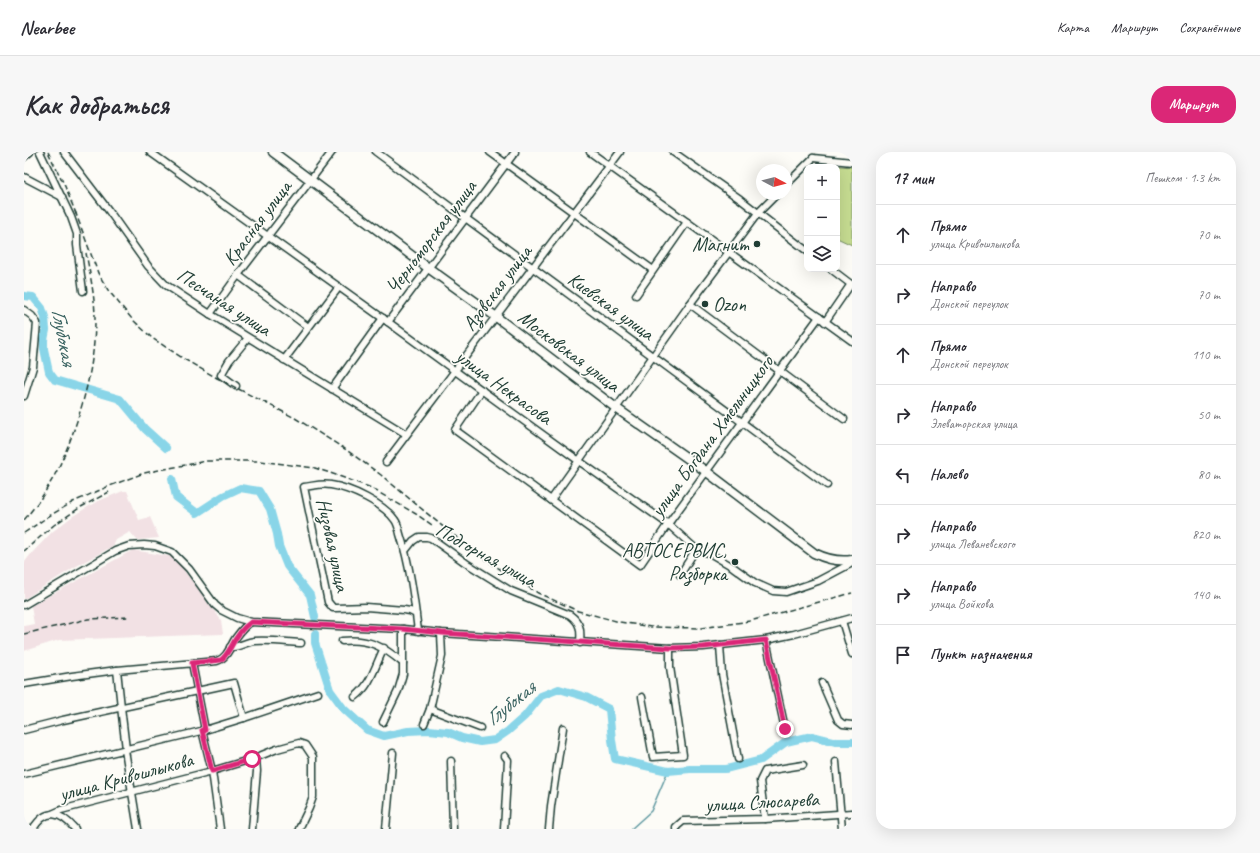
<!DOCTYPE html>
<html lang="ru">
<meta charset="utf-8">
<style>
:root{--surface:#fff;--page:#f7f7f7;--text:#2b2b33;--muted:#7c7c81;--line:#e1e1e2;--accent:#db2777}
body{margin:0;font-family:Caveat,sans-serif;background:var(--page);color:var(--text)}
.controls{position:absolute;right:12px;top:12px;display:grid;overflow:hidden;border-radius:8px;box-shadow:0 4px 16px #0002}
.controls button{width:36px;height:36px;display:grid;place-items:center;padding:0;border:0;border-bottom:1px solid var(--line);background:var(--surface);color:var(--text);font:20px sans-serif}
.compass{position:absolute;left:732px;top:12px;width:36px;height:36px;border-radius:50%;background:var(--surface);box-shadow:0 4px 16px #0002;rotate:97deg}
.stop{position:absolute;width:12px;height:12px;margin:-9px;border:3px solid #db2777;border-radius:50%;background:#fff}
.stop.end{background:#db2777;border-color:#fff;box-shadow:0 1px 4px #0008}
.list{margin:0;padding:0;list-style:none}
h2{display:flex;justify-content:space-between;align-items:center;height:52px;margin:0;padding:0 16px;font-size:17px}
h2 small{font-size:13px;font-weight:400;color:var(--muted)}
.list li{display:grid;grid-template-columns:26px 1fr auto;gap:12px;align-items:center;box-sizing:border-box;height:60px;padding:0 16px;border-top:1px solid var(--line)}
.list b{display:block;font-size:15px;white-space:nowrap}
.list p{margin:0;font-size:13px;white-space:nowrap;color:var(--muted)}
.list em{font-size:13px;font-style:normal;color:var(--muted)}
.icon{flex:none;width:22px;height:22px;fill:none;stroke:currentColor;stroke-width:2;stroke-linecap:round;stroke-linejoin:round}
.map{position:relative;flex:none;width:828px;height:677px;overflow:hidden;border-radius:16px}
header{display:flex;align-items:center;gap:24px;box-sizing:border-box;height:56px;padding:0 20px;background:var(--surface);border-bottom:1px solid var(--line)}
header strong{font-size:19px}
nav{display:flex;gap:22px;margin-inline-start:auto;font-size:14px}
.intro{display:flex;align-items:center;justify-content:space-between;box-sizing:border-box;height:96px;padding:0 24px}
h1{margin:0;font-size:28px}
.button{padding:10px 18px;border-radius:16px;background:var(--accent);color:#fff;font-size:14px;font-weight:700}
main{display:flex;gap:24px;padding:0 24px}
aside{flex:1;background:var(--surface);border-radius:16px;box-shadow:0 4px 16px #0002}
.map>svg:first-child{display:block}
.built{fill:#f2e1e4}
.green{fill:#c6dc91;stroke:#728c62}
.lines{fill:none;stroke-linecap:round;stroke-linejoin:round}
.stream{stroke:#5f98a0;stroke-width:1.5}
.river{stroke:#89d5e8;stroke-width:8}
.minor-casing{stroke:#1f3d34;stroke-width:9}
.major-casing{stroke:#1f3d34;stroke-width:11}
.minor{stroke:#fdfcf7;stroke-width:6}
.major{stroke:#fdfcf7;stroke-width:8}
.rail{stroke:#1f3d34;stroke-width:1.5;stroke-dasharray:6 3;stroke-linecap:butt}
.route{stroke:#db2777;stroke-width:5}
.poi-dot{fill:#1f3d34;stroke:#fdfcf7;stroke-width:1.5}
.labels{text-anchor:middle;dominant-baseline:central;stroke-width:3.5;stroke-linejoin:round;paint-order:stroke}
.street-label{font-size:20px;fill:#1f3d34;stroke:#fdfcf7}
.poi-label{font-size:20px;fill:#1f3d34;stroke:#fdfcf7;text-anchor:end}
.water-label{font-size:21px;font-style:italic;fill:#3a6361;stroke:#fdfcf7}
</style>
<header>
<strong>Nearbee</strong>
<nav><a>Карта</a><a>Маршрут</a><a>Сохранённые</a></nav>
</header>
<div class="intro"><h1>Как добраться</h1><a class="button">Маршрут</a></div>
<main>
<div class="map">
<svg width="828" height="677" viewBox="0 0 828 677">
<rect width="100%" height="100%" fill="#fdfcf7"/>
<filter id="ink" filterUnits="userSpaceOnUse"><feTurbulence type="fractalNoise" baseFrequency=".025" numOctaves="2"/><feDisplacementMap in="SourceGraphic" scale="8" xChannelSelector="R" yChannelSelector="G"/><feConvolveMatrix kernelMatrix="1 2 1 2 8 2 1 2 1" color-interpolation-filters="sRGB"/></filter>
<g filter="url(#ink)">
<g class="built">
<polygon points="99,339 103,339 115,368 126,365 135,386 113,388 106,380 92,388 89,394 49,416 0,447 0,411 7,402 28,380 49,364 72,350"/>
<polygon points="109,398 150,405 197,468 199,482 35,488 0,499 0,474 10,472 7,454"/>
</g>
<polygon class="green" points="805,13 828,15 828,93 813,86 813,15 797,15"/>
<g class="lines">
<polyline class="stream" points="607,677 627,659 644,619"/>
<g class="river">
<polyline points="0,144 9,145 18,156 21,165 22,178 20,188 20,197 25,220 31,228 96,247 121,277 142,296"/>
<polyline points="148,327 152,345 173,361 199,344 216,336 235,339 246,357 253,382 255,394 263,414 286,443 291,465"/>
<polyline points="291,482 291,491 306,538 320,557 343,578 360,584 384,579 405,578 424,580 438,586 456,590 471,588 484,579 501,564 517,544 535,537 562,545 585,557 588,588 591,607 644,619 666,617 702,617 737,608 762,590 788,584 812,590 828,590"/>
</g>
<defs>
<g id="minor">
<polyline points="16,0 47,65 53,82 53,93 59,139"/>
<polyline points="40,0 85,59 124,114 142,133 186,162 382,282"/>
<polyline points="126,0 364,170 555,309 644,372 672,397 687,402 709,415 731,431 749,439 762,440 794,429 828,411"/>
<polyline points="352,0 803,333"/>
<polyline points="466,0 629,118"/>
<polyline points="566,0 828,189"/>
<polyline points="649,0 716,47 783,99"/>
<polyline points="0,5 6,0"/>
<polyline points="789,6 828,10"/>
<polyline points="0,25 38,45"/>
<polyline points="762,33 789,6"/>
<polyline points="807,117 828,133"/>
<polyline points="214,123 284,175"/>
<polyline points="612,143 663,70"/>
<polyline points="666,152 820,267"/>
<polyline points="0,158 8,164 13,171 9,215 0,244"/>
<polyline points="186,162 214,123 308,0"/>
<polyline points="364,170 491,0"/>
<polyline points="801,170 827,132"/>
<polyline points="260,208 315,135"/>
<polyline points="212,234 197,223 205,209 224,186"/>
<polyline points="308,237 359,166"/>
<polyline points="458,238 431,278 616,413 644,372 795,165"/>
<polyline points="362,310 596,0"/>
<polyline points="527,348 666,152 734,61 753,42"/>
<path d="M381 399 389 389 395 385H403L407 386 442 411 487 439 546 463C557 471 557 479 556 491"/>
<polyline points="656,423 672,397"/>
<polyline points="0,453 91,399 105,394 120,393 131,394 148,400 165,417 191,453 197,458 213,466 227,470 379,477 417,481 646,496 679,495 742,488 770,482 828,466"/>
<path d="M392 462 386 459 380 458 342 455 312 456H309L304 450 280 335C289 334 298 331 307 333 327 336 360 352 371 368 374 372 375 378 376 382 386 413 390 446 394 479"/>
<polyline points="818,469 828,502"/>
<polyline points="742,488 761,577"/>
<path d="M318 489C345 486 360 495 379 511"/>
<polyline points="696,493 698,522 714,607"/>
<path d="M206 495C213 496 222 490 230 489 246 488 262 490 277 491"/>
<polyline points="168,511 181,578"/>
<polyline points="93,518 97,555 102,597"/>
<polyline points="798,531 814,568 819,572 828,573"/>
<path d="M0 532 48 524 93 518 193 509C203 506 206 495 211 487 216 480 220 474 227 470"/>
<path d="M331 545C347 533 351 514 360 496"/>
<polyline points="618,545 629,605 659,603 646,515 646,496"/>
<polyline points="406,557 456,576"/>
<polyline points="359,570 374,539 379,522 379,477"/>
<polyline points="400,572 406,557 418,504 417,481"/>
<polyline points="0,578 39,568 210,531 220,566"/>
<polyline points="178,578 188,619 196,677"/>
<polyline points="101,598 114,677"/>
<polyline points="427,609 429,677"/>
<polyline points="812,610 818,677"/>
<polyline points="0,622 181,578 220,566 294,541"/>
<polyline points="28,662 37,658 188,619 228,607 253,597 275,591 281,593 289,605 289,645 285,656 275,677"/>
<polyline points="741,667 736,629 741,619 779,613"/>
<path d="M9 677C22 656 36 659 51 677"/>
<polyline points="228,677 233,619 232,606"/>
<polyline points="362,677 369,601"/>
<polyline points="480,677 484,608 481,604"/>
<polyline points="525,677 527,654 539,576"/>
<polyline points="652,677 652,675 659,669 741,667 828,661"/>
</g>
<path id="major" d="M249 0 403 115 471 164 592 256 683 320 790 401C802 407 814 410 828 408"/>
</defs>
<use href="#minor" class="minor-casing"/>
<use href="#major" class="major-casing"/>
<use href="#minor" class="minor"/>
<use href="#major" class="major"/>
<g class="rail">
<polyline points="24,0 40,32 53,64"/>
<polyline points="51,59 74,121 84,138 108,167 128,186 160,207 193,226 271,266 321,297 357,323 423,378 468,412 514,441 554,459 596,470 627,475 677,476 726,469 828,441"/>
<path d="M0 368C9 357 18 346 25 333 36 315 44 295 51 275 63 240 71 205 71 167 71 145 66 122 62 101"/>
<polyline points="0,381 25,364 49,350 83,335 120,321 182,309 236,309 291,316 312,323 345,335 392,362 408,373"/>
<polyline points="0,399 30,373 57,355 85,340"/>
<polyline points="0,482 64,467 105,465"/>
</g>
</g>
</g>
<g class="lines" filter="url(#ink)">
<path class="route" d="M228 607 188 619 178 578H181L168 511 197 508C201 505 204 500 207 495 212 485 218 476 227 470L379 477 418 481 646 496 679 495 742 488 761 577"/>
</g>
<g class="poi-dot">
<circle cx="733" cy="92" r="4"/>
<circle cx="681" cy="152" r="4"/>
<circle cx="711" cy="410" r="4"/>
</g>
<g class="labels">
<g class="street-label">
<text transform="translate(233 71) rotate(-53)">Красная улица</text>
<text transform="translate(407 85) rotate(-53)">Черноморская улица</text>
<text transform="translate(473 136) rotate(-53)">Азовская улица</text>
<text transform="translate(200 150) rotate(33)">Песчаная улица</text>
<text transform="translate(587 154) rotate(36)">Киевская улица</text>
<text transform="translate(545 199) rotate(37)">Московская улица</text>
<text transform="translate(480 235) rotate(36)">улица Некрасова</text>
<text transform="translate(688 284) rotate(-54)">улица Богдана Хмельницкого</text>
<text transform="translate(309 393) rotate(78)">Низовая улица</text>
<text transform="translate(462 403) rotate(29)">Подгорная улица</text>
<text transform="translate(102 625) rotate(-15)">улица Кривошлыкова</text>
<text transform="translate(738 650) rotate(-3)">улица Слюсарева</text>
</g>
<g class="poi-label">
<text x="725" y="92">Магнит</text>
<text x="689" y="152" text-anchor="start">Ozon</text>
<text x="703" y="398">АВТОСЕРВИС,<tspan x="703" dy="23">Разборка</tspan></text>
</g>
<g class="water-label">
<text transform="translate(40 185) rotate(79)">Глубокая</text>
<text transform="translate(486 551) rotate(-39)">Глубокая</text>
</g>
</g>
</svg>
<div class="controls">
<button>+</button>
<button>−</button>
<button><svg class="icon" aria-label="layers" viewBox="0 0 24 24"><path d="M12 4l9 5-9 5-9-5zM3 14l9 5 9-5"/></svg></button>
</div>
<svg class="compass" viewBox="-18 -18 36 36"><path d="M0-13l5 13h-10z" fill="#e53935"/><path d="M0 13l5-13h-10z" fill="#7c7c81"/></svg>
<div class="stop" style="left:228px;top:607px"></div>
<div class="stop end" style="left:761px;top:577px"></div>
</div>
<aside>
<h2>17 мин<small>Пешком · 1.3 km</small></h2>
<ul class="list">
<li><svg class="icon" aria-label="ahead" viewBox="0 0 24 24"><path d="M12 20V5M6 11l6-6 6 6"/></svg><div><b>Прямо</b><p>улица Кривошлыкова</p></div><em>70 m</em></li>
<li><svg class="icon" aria-label="right" viewBox="0 0 24 24"><path d="M7 20v-9h11M14 6l5 5-5 5"/></svg><div><b>Направо</b><p>Донской переулок</p></div><em>70 m</em></li>
<li><svg class="icon" aria-label="ahead" viewBox="0 0 24 24"><path d="M12 20V5M6 11l6-6 6 6"/></svg><div><b>Прямо</b><p>Донской переулок</p></div><em>110 m</em></li>
<li><svg class="icon" aria-label="right" viewBox="0 0 24 24"><path d="M7 20v-9h11M14 6l5 5-5 5"/></svg><div><b>Направо</b><p>Элеваторская улица</p></div><em>50 m</em></li>
<li><svg class="icon" aria-label="left" viewBox="0 0 24 24"><path d="M17 20v-9H6M10 6l-5 5 5 5"/></svg><div><b>Налево</b></div><em>80 m</em></li>
<li><svg class="icon" aria-label="right" viewBox="0 0 24 24"><path d="M7 20v-9h11M14 6l5 5-5 5"/></svg><div><b>Направо</b><p>улица Леваневского</p></div><em>820 m</em></li>
<li><svg class="icon" aria-label="right" viewBox="0 0 24 24"><path d="M7 20v-9h11M14 6l5 5-5 5"/></svg><div><b>Направо</b><p>улица Войкова</p></div><em>140 m</em></li>
<li><svg class="icon" aria-label="arrive" viewBox="0 0 24 24"><path d="M6 21V4h12l-3 4 3 4H6"/></svg><div><b>Пункт назначения</b></div></li>
</ul>
</aside>
</main>
